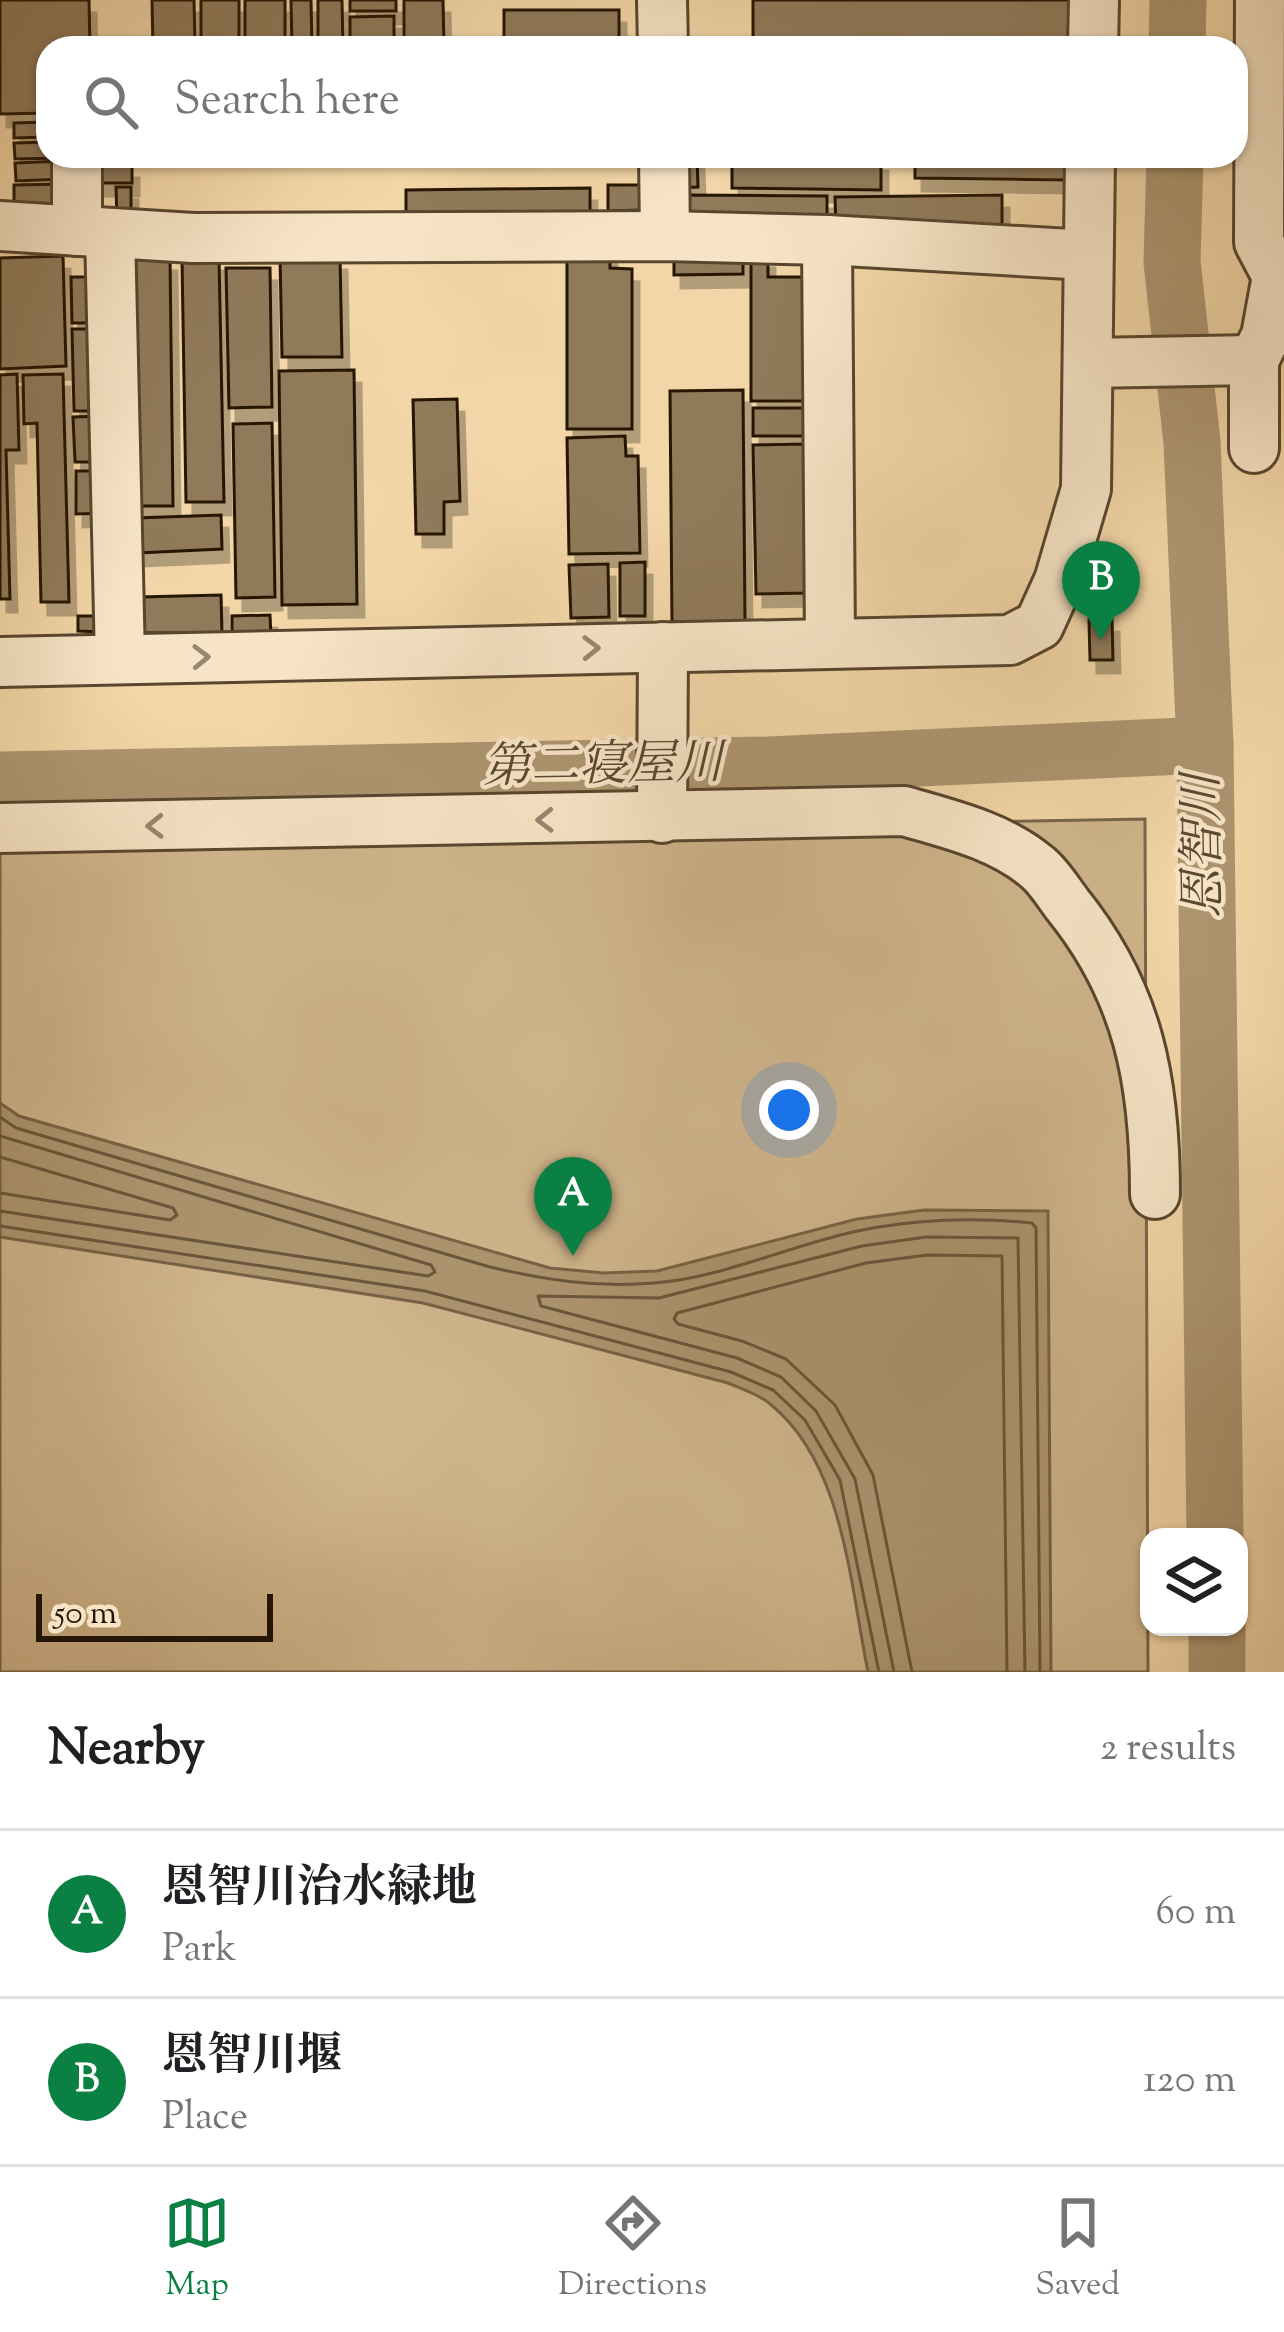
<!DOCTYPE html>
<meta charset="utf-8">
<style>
:root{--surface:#fff;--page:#f6f6f6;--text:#202124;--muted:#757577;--line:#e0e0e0;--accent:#0b8043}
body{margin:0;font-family:"Sorts Mill Goudy","Noto Serif JP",serif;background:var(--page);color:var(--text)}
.controls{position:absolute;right:36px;bottom:36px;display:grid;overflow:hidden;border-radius:24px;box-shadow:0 3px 9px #0004}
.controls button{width:108px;height:108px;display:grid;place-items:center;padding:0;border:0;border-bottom:3px solid var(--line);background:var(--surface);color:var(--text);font:60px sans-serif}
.scale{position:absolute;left:36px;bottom:30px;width:237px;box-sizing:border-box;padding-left:12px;border:6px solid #251606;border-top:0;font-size:33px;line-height:42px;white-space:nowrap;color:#251606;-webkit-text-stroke:9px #f7e4c6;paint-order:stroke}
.you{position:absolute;left:789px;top:1110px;width:42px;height:42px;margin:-30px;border:9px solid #fff;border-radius:50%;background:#1a73e8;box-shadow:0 0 0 18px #1a73e833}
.badge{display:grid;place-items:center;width:78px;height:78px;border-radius:50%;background:var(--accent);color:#fff;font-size:39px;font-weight:700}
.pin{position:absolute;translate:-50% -99px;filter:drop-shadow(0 3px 6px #0008)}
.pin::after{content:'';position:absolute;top:63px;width:42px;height:36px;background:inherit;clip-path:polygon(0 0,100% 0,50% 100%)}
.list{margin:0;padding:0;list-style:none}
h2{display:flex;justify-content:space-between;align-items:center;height:156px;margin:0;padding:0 48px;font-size:51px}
h2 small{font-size:39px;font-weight:400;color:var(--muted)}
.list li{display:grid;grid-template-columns:78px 1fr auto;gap:36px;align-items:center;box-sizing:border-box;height:168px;padding:0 48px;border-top:3px solid var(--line)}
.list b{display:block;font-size:45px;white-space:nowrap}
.list p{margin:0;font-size:39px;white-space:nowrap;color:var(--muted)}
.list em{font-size:39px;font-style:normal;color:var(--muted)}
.icon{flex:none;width:66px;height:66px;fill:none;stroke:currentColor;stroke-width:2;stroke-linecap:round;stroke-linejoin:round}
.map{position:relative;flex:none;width:1284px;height:1672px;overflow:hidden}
.search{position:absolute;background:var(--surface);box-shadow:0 3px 9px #0004;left:36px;right:36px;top:36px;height:132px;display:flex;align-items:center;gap:30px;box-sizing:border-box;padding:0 42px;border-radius:36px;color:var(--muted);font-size:45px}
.sheet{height:492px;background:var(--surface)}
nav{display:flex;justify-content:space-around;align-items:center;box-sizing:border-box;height:168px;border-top:3px solid var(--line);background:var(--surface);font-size:33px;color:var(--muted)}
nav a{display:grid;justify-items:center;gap:6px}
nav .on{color:var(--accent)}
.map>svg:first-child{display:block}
.green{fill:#d0b58c;stroke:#7a6649;stroke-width:3}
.water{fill:#ad9570;stroke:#776246;stroke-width:3}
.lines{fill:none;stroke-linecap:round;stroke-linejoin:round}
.shore{stroke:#69563b;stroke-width:3}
.river{stroke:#ad9570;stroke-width:57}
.building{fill:#907a5a;stroke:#251606;stroke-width:3;filter:url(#shadow)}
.minor-casing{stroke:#58462e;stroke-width:54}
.minor{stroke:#f7e4c6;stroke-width:48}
.oneway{stroke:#988770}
.labels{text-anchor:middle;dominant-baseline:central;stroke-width:9;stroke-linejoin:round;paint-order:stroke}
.water-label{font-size:48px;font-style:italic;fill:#5b4930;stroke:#f7e4c6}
</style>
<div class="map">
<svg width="1284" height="1672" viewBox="0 0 1284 1672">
<defs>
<filter id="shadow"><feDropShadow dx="7" dy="13" stdDeviation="0" flood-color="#0004"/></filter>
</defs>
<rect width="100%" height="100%" fill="#f3d6a7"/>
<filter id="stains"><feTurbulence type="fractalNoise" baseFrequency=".00167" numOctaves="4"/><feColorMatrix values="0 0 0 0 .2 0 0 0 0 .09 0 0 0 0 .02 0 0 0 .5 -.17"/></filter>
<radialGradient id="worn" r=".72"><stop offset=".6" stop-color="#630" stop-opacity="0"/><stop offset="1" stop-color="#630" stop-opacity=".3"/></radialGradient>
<polygon class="green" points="1145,819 1148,1672 0,1672 0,840"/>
<path class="water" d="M0 1103 19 1116 550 1268 604 1273 657 1271 857 1219 924 1210 1048 1211 1051 1672H868C850 1585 844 1463 770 1404 759 1394 742 1389 728 1383L423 1303 0 1237Z"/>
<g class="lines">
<g class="shore">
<path d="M0 1117 16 1128 490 1267C545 1280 597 1288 654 1283 723 1278 790 1245 858 1231 913 1219 977 1217 1032 1223L1036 1228 1040 1672"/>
<polyline points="0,1136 431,1265 435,1272 428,1276 0,1211"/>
<polyline points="0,1157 173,1208 177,1215 170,1220 0,1193"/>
<polyline points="0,1226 425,1291 731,1372 773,1390 805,1420 840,1480 879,1672"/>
<polyline points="894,1672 855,1479 816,1411 781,1377 737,1358 541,1306 538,1296 659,1298 862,1246 926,1237 1018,1238 1025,1672"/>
<polyline points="912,1672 873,1475 835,1405 786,1359 742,1341 678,1324 674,1319 677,1313 866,1263 927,1255 1002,1256 1007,1672"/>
</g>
<g class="river">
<polyline points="1177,48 1178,0"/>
<polyline points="1175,156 1172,262 1192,442 1205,745 1215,1537"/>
<polyline points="0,780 769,765 1205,745"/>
<polyline points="1217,1627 1217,1672"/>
</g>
</g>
<g class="building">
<polygon points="0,0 89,0 90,48 48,48 48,113 0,114"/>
<polygon points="152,0 194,0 195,48 153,48"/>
<rect x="201" y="0" width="38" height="48"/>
<rect x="245" y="0" width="40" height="48"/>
<polygon points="291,0 311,0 312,48 292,48"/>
<polygon points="318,0 342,0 343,48 318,48"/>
<rect x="350" y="0" width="46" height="11"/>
<polygon points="404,0 443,0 444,48 404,48"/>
<polygon points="753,0 1069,0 1068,47 753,46"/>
<rect x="504" y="10" width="115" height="38"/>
<polygon points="394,16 394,48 350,48 350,17"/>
<polygon points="48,122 48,137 14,138 14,123"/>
<polygon points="48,142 48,156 61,158 15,159 14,143"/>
<polygon points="697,156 698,187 676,188 675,157"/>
<polygon points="732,156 881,158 881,190 732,188"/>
<polygon points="915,156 1067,156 1067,180 915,178"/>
<polygon points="63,161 64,179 16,181 15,163"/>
<rect x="93" y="165" width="39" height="18"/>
<polygon points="64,184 65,211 14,212 14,185"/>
<polygon points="608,185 640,185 640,210 608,211"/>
<polygon points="116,187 131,187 131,221 117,221"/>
<polygon points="590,188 590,223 406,225 406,190"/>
<polygon points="686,195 827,196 827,225 686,225"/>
<polygon points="1002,195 1002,226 836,229 835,197"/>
<polygon points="567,250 610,250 610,268 632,269 632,429 567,429"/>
<polygon points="743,251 743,274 674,275 674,252"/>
<polygon points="751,255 768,255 768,277 816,277 816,401 751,401"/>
<polygon points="63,256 66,366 0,369 0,258"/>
<polygon points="280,257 340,257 342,357 282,357"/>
<polygon points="130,258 170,258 173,506 133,506"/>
<polygon points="219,258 224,502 186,502 182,259"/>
<polygon points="226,268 270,268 272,407 229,408"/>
<polygon points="71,277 102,277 102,323 72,323"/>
<polygon points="72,329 103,329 104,411 74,411"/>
<polygon points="354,370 357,604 282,605 279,371"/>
<polygon points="17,374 19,450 6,450 10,599 0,599 0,375"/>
<polygon points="63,374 69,602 41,602 37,423 24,424 23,375"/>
<polygon points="743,390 745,621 672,622 670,391"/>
<polygon points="457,399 460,501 444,502 444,534 416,534 413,400"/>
<rect x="753" y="408" width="59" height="28"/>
<polygon points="105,416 107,462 75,462 73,417"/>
<polygon points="272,423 275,597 236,598 233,424"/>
<polygon points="625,436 626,456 638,456 640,553 569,554 567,438"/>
<polygon points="805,444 808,593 756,594 753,445"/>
<polygon points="76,471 108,471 108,513 76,514"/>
<polygon points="221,515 222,549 138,553 136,518"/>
<polygon points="645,562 645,616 620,616 620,563"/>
<polygon points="608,564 609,617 571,618 569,565"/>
<polygon points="221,595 222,633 141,633 140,597"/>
<polygon points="270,615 271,637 232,638 232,616"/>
<polygon points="78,616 104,616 104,632 78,631"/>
<polygon points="1112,619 1113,660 1090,660 1089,620"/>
</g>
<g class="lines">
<defs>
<g id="minor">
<polyline points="662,0 663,48"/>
<polyline points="1093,48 1094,0"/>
<polyline points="77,156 77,231"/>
<polyline points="664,156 665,236"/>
<polyline points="0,226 193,238 665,236 827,240 1087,255"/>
<polyline points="110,233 120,659"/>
<polyline points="827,240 830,643"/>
<polyline points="1088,363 1254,360"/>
<polyline points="1254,448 1254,360 1266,336 1277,276 1259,242 1260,0"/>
<polyline points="0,662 1010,640 1039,625 1059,581 1086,489 1090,156"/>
<polyline points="662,818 663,647"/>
<path d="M0 828 904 811C949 824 1001 836 1038 868 1049 877 1058 892 1067 904 1139 993 1155 1083 1155 1194"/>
</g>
</defs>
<use href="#minor" class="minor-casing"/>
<use href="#minor" class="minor"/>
</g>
<defs><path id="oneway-chevron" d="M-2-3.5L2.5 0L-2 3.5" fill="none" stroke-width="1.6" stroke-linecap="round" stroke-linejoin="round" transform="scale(3)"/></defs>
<g class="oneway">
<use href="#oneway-chevron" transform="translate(591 648) rotate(-1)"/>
<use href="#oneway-chevron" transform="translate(201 657) rotate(-1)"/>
<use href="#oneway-chevron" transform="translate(545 820) rotate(179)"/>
<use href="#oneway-chevron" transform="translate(155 826) rotate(179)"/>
</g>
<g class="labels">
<g class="water-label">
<text transform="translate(603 768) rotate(-1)">第二寝屋川</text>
<text transform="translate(1206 846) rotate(-91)">恩智川</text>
</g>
</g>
<rect width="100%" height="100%" filter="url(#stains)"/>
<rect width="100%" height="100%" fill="url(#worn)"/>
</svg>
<div class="controls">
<button><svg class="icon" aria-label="layers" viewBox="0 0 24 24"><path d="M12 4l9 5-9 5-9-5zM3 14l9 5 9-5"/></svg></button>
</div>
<div class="scale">50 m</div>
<div class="you"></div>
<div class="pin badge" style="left:573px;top:1256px">A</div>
<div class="pin badge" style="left:1101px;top:640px">B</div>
<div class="search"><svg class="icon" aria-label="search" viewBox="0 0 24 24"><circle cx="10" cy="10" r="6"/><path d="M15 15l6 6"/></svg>Search here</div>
</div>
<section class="sheet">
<h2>Nearby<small>2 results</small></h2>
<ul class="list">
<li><span class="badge">A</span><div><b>恩智川治水緑地</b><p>Park</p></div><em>60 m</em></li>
<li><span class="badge">B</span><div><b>恩智川堰</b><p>Place</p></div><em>120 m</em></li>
</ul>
</section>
<nav>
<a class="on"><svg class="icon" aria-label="map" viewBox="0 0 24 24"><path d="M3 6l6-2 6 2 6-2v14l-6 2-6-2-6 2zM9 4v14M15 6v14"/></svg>Map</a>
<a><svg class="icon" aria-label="directions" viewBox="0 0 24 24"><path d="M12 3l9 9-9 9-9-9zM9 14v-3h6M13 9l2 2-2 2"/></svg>Directions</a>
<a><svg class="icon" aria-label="saved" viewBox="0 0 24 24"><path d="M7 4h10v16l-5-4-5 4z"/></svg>Saved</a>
</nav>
